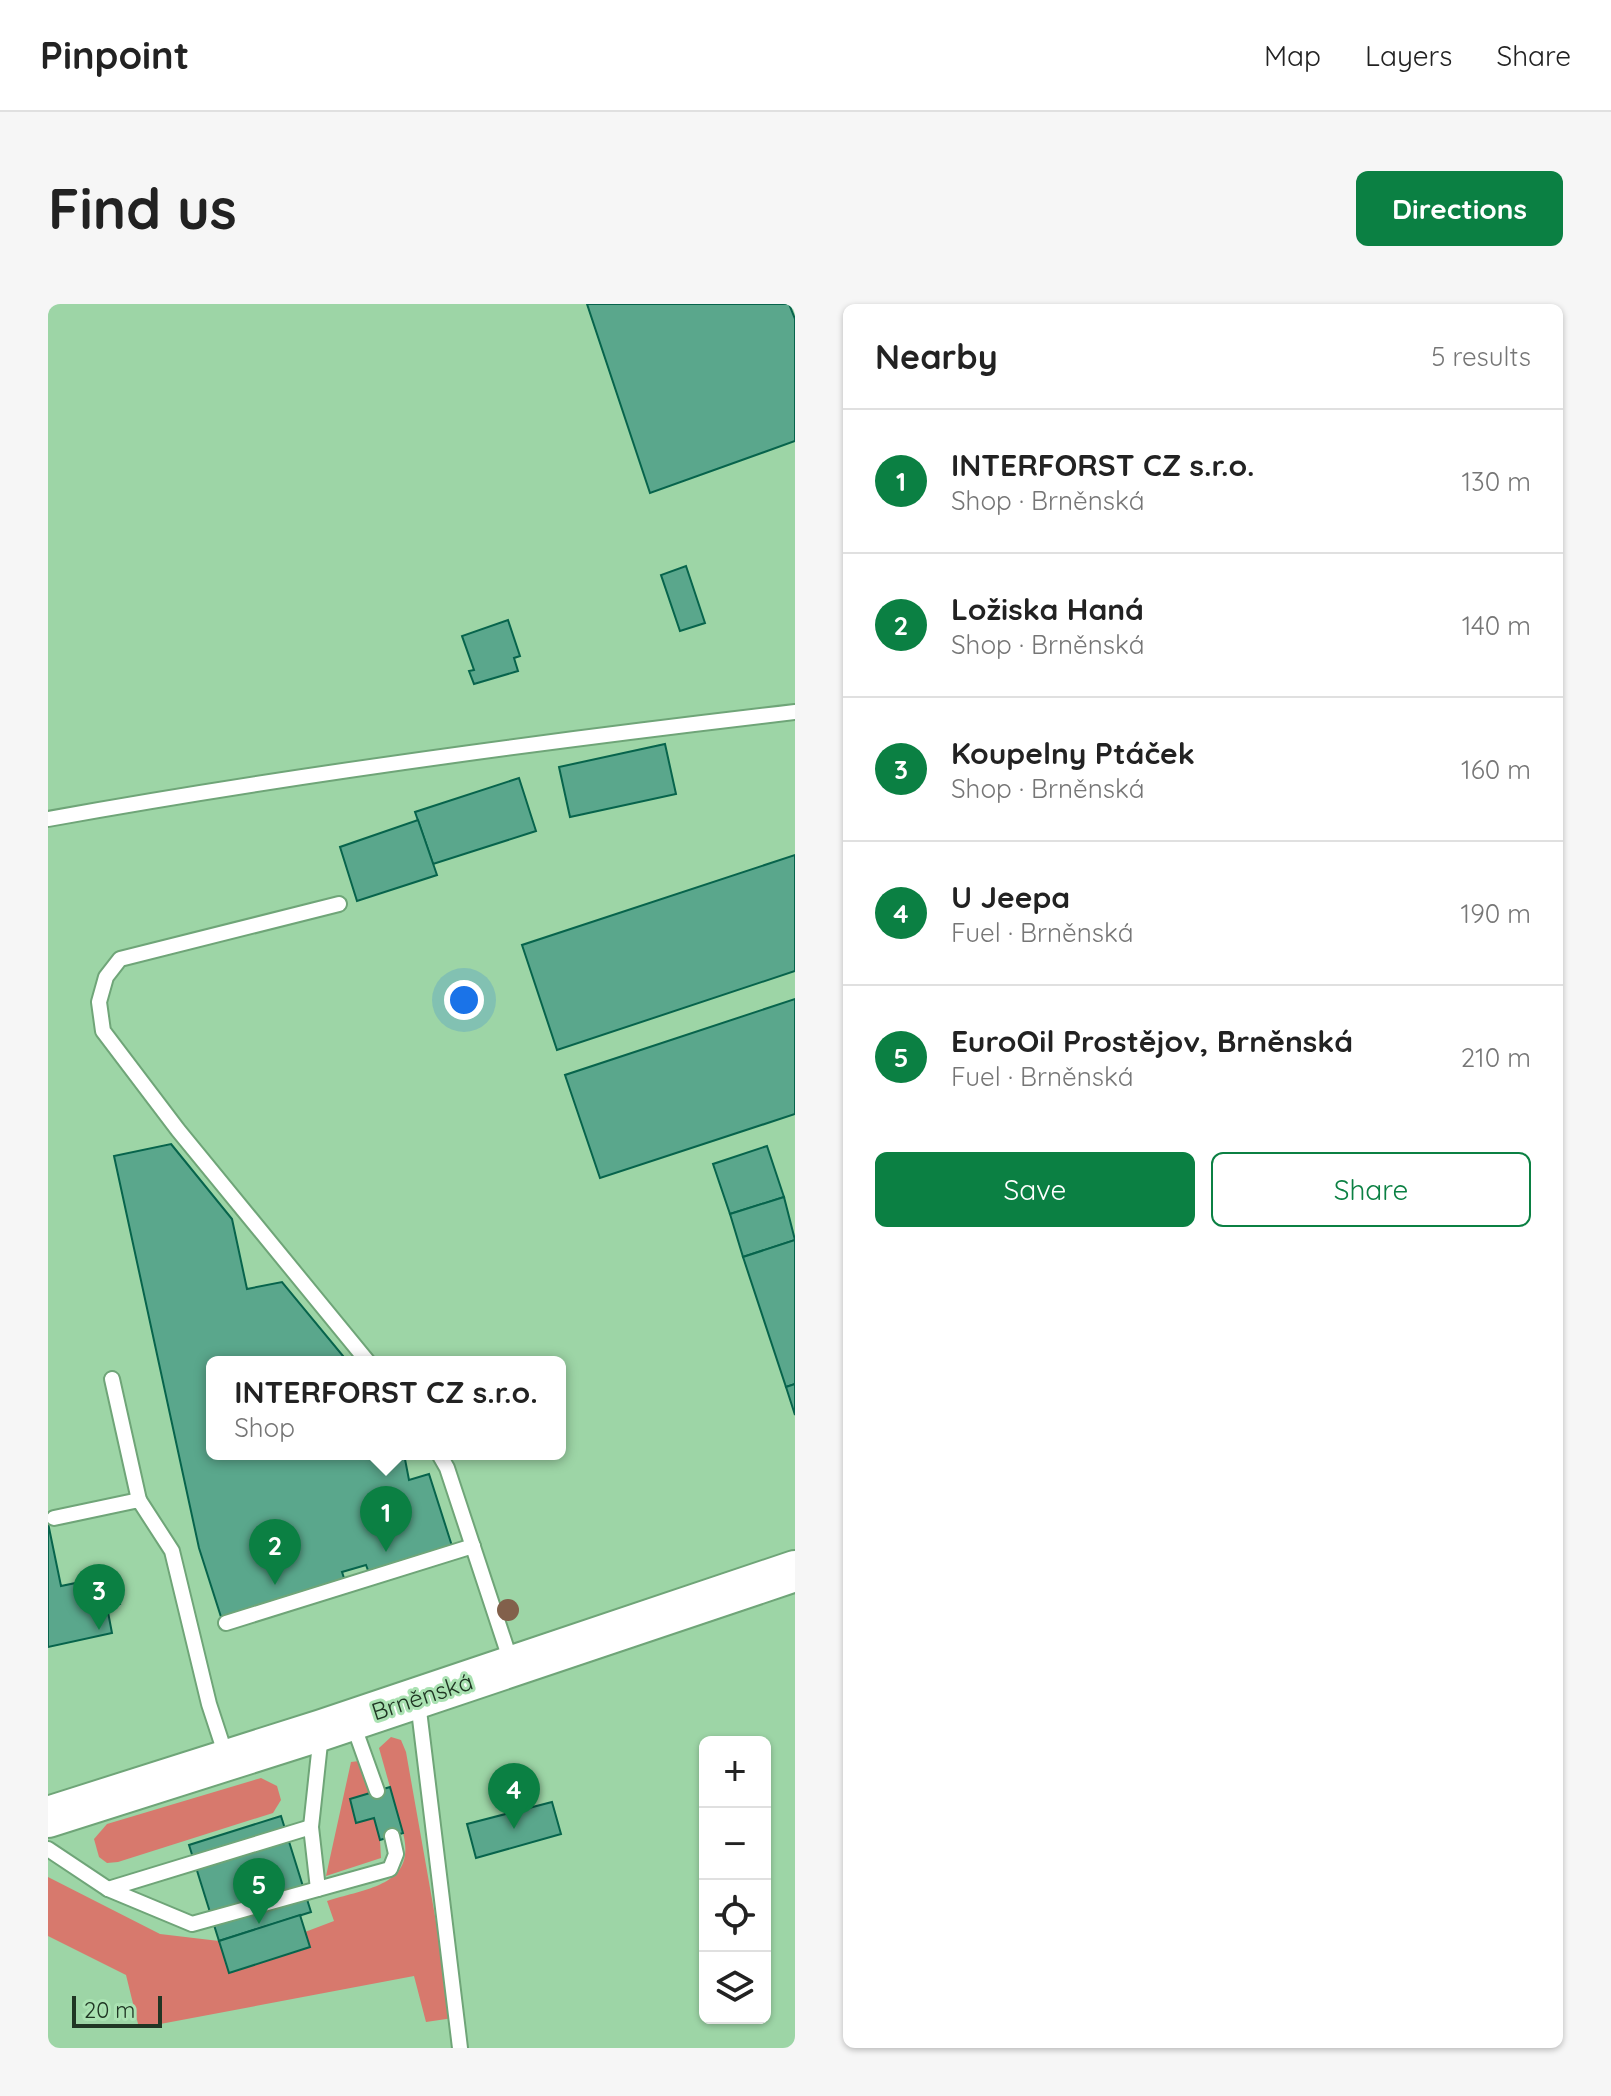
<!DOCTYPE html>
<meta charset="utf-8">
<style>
:root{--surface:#fff;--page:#f6f6f6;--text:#222;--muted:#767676;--line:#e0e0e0;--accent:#0b8043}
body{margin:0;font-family:Quicksand,sans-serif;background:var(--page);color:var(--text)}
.controls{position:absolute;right:24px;bottom:24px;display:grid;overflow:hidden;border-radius:12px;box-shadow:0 2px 6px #0004}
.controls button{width:72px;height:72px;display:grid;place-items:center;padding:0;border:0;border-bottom:2px solid var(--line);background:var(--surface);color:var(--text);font:40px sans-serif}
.scale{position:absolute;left:24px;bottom:20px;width:90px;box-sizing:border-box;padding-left:8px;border:4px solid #203624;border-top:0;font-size:22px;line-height:28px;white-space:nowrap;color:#203624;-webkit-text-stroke:6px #aae2b2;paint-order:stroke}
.you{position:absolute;left:416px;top:696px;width:28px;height:28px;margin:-20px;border:6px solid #fff;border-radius:50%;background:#1a73e8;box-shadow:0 0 0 12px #1a73e833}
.badge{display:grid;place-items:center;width:52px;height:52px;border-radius:50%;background:var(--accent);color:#fff;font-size:26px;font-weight:700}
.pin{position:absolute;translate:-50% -66px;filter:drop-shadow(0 2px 4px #0008)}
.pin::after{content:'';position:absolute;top:42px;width:28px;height:24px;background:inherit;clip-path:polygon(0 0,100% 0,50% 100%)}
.popup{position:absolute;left:158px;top:1052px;width:360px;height:104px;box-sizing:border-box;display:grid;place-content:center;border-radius:12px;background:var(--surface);filter:drop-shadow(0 2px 6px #0005);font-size:26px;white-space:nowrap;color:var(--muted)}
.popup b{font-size:30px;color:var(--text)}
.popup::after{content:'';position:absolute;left:50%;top:100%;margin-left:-16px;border:16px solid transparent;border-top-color:var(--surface)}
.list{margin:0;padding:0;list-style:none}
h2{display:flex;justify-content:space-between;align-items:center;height:104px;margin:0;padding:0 32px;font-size:34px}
h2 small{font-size:26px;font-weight:400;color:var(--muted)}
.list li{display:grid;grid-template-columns:52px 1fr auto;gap:24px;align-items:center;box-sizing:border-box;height:144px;padding:0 32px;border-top:2px solid var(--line)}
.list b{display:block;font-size:30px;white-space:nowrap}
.list p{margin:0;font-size:26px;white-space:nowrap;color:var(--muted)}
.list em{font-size:26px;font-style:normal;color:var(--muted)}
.actions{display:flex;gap:16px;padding:24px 32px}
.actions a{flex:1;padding:18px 0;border:2px solid var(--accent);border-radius:12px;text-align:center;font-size:28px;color:var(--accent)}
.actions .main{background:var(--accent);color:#fff}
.icon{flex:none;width:44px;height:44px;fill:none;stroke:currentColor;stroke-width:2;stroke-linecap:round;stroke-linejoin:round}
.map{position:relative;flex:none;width:747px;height:1744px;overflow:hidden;border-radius:12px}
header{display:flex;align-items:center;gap:48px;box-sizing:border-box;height:112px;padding:0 40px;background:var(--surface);border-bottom:2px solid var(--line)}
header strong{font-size:38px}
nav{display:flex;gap:44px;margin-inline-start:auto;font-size:28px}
.intro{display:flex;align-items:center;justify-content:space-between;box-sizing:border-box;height:192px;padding:0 48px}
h1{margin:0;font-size:56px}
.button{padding:20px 36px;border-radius:12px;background:var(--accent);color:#fff;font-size:28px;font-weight:700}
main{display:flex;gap:48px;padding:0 48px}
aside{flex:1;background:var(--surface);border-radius:12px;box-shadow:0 2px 6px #0004}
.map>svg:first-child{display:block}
.green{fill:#d7796d}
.building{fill:#5aa78c;stroke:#07644c;stroke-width:2}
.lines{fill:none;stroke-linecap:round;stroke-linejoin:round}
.service-casing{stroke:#6fa578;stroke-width:18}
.secondary-casing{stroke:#6fa578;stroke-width:44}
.service{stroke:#fff;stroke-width:14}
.secondary{stroke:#fff;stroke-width:40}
.tree{fill:#82604b}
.labels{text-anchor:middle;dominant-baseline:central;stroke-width:6;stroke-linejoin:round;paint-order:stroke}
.street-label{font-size:24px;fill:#203624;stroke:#aae2b2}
</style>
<header>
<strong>Pinpoint</strong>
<nav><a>Map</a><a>Layers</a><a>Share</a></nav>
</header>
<div class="intro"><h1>Find us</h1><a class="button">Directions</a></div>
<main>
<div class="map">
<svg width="747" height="1744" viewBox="0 0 747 1744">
<rect width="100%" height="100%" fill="#9dd5a6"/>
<g class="green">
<path d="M343 1433 353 1436 358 1448 405 1714 378 1718 366 1672 91 1724 78 1671 0 1632V1573L112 1630 171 1637 181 1669 261 1644 257 1628 286 1617 279 1597C318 1584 369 1582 355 1529L332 1536 333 1554 278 1572 303 1458 311 1457 321 1489 342 1483 331 1444Z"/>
<polygon points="213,1474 229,1482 233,1496 225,1509 70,1558 59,1559 51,1553 46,1535 59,1520"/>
</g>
<g class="building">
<polygon points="539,0 741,0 747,15 747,137 602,189"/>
<polygon points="638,262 657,319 632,327 613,271"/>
<polygon points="460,316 472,352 466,354 470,367 426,380 421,367 426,366 414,332"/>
<polygon points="617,440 628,490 522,513 511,463"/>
<polygon points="471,474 488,527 385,560 367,508"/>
<polygon points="370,516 389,571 309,597 292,543"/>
<polygon points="747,551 747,667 509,746 474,641"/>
<polygon points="747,695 747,810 552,874 517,771"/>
<polygon points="123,840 184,915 199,985 234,978 300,1058 164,1058 164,1150 356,1150 361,1176 381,1170 404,1242 321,1269 318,1261 294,1268 297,1277 174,1316 151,1244 66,852"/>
<polygon points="719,842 736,893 682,910 665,860"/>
<polygon points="736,893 747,936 695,953 682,910"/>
<polygon points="747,936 747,1080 738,1083 695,953"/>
<polygon points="747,1080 747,1111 738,1083"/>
<polygon points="0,1219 13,1282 66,1271 72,1300 59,1303 64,1329 0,1343"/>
<polygon points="342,1483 355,1529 332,1536 326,1514 308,1519 302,1495"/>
<polygon points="504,1498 513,1530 428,1554 419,1520"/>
<polygon points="233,1512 263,1608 171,1637 141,1541"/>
<polygon points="252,1611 262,1643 181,1669 171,1637"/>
</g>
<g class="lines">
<defs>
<g id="service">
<path d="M0 515C248 470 497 437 747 408"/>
<polyline points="291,600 72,655 58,673 51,698 55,727 130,826 320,1058"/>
<polyline points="64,1075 91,1196"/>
<polyline points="391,1150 399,1164 463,1358"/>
<polyline points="6,1214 91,1196 124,1247 161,1400 179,1455"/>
<polyline points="178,1319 425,1242"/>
<polyline points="370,1398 412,1744"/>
<polyline points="305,1420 329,1487"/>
<polyline points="0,1545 60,1585 144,1620 342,1565 348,1550 344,1532"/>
<polyline points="60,1585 263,1523"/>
<polyline points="270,1585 263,1523 273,1430"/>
</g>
<polyline id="secondary" points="0,1513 274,1426 747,1267"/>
</defs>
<use href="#service" class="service-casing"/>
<use href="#secondary" class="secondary-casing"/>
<use href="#service" class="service"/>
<use href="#secondary" class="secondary"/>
</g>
<circle class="tree" cx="460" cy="1306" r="11"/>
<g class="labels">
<g class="street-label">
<text transform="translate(374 1392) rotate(-18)">Brněnská</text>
</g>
</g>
</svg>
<div class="controls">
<button>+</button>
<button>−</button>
<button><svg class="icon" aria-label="locate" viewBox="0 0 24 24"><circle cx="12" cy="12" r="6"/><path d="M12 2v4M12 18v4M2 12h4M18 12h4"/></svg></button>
<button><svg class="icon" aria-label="layers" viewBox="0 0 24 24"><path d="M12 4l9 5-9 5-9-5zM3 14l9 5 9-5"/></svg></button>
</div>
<div class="scale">20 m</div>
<div class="you"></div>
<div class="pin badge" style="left:338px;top:1248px">1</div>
<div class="popup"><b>INTERFORST CZ s.r.o.</b>Shop</div>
<div class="pin badge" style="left:227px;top:1281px">2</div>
<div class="pin badge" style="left:51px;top:1326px">3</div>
<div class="pin badge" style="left:466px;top:1525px">4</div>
<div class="pin badge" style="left:211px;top:1620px">5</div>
</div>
<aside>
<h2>Nearby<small>5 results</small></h2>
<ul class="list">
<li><span class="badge">1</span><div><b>INTERFORST CZ s.r.o.</b><p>Shop · Brněnská</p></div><em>130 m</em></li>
<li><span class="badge">2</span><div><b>Ložiska Haná</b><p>Shop · Brněnská</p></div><em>140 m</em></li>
<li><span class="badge">3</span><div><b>Koupelny Ptáček</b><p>Shop · Brněnská</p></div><em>160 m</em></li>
<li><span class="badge">4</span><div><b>U Jeepa</b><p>Fuel · Brněnská</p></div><em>190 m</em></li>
<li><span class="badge">5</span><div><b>EuroOil Prostějov, Brněnská</b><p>Fuel · Brněnská</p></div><em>210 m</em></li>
</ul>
<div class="actions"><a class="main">Save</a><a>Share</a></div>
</aside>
</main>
